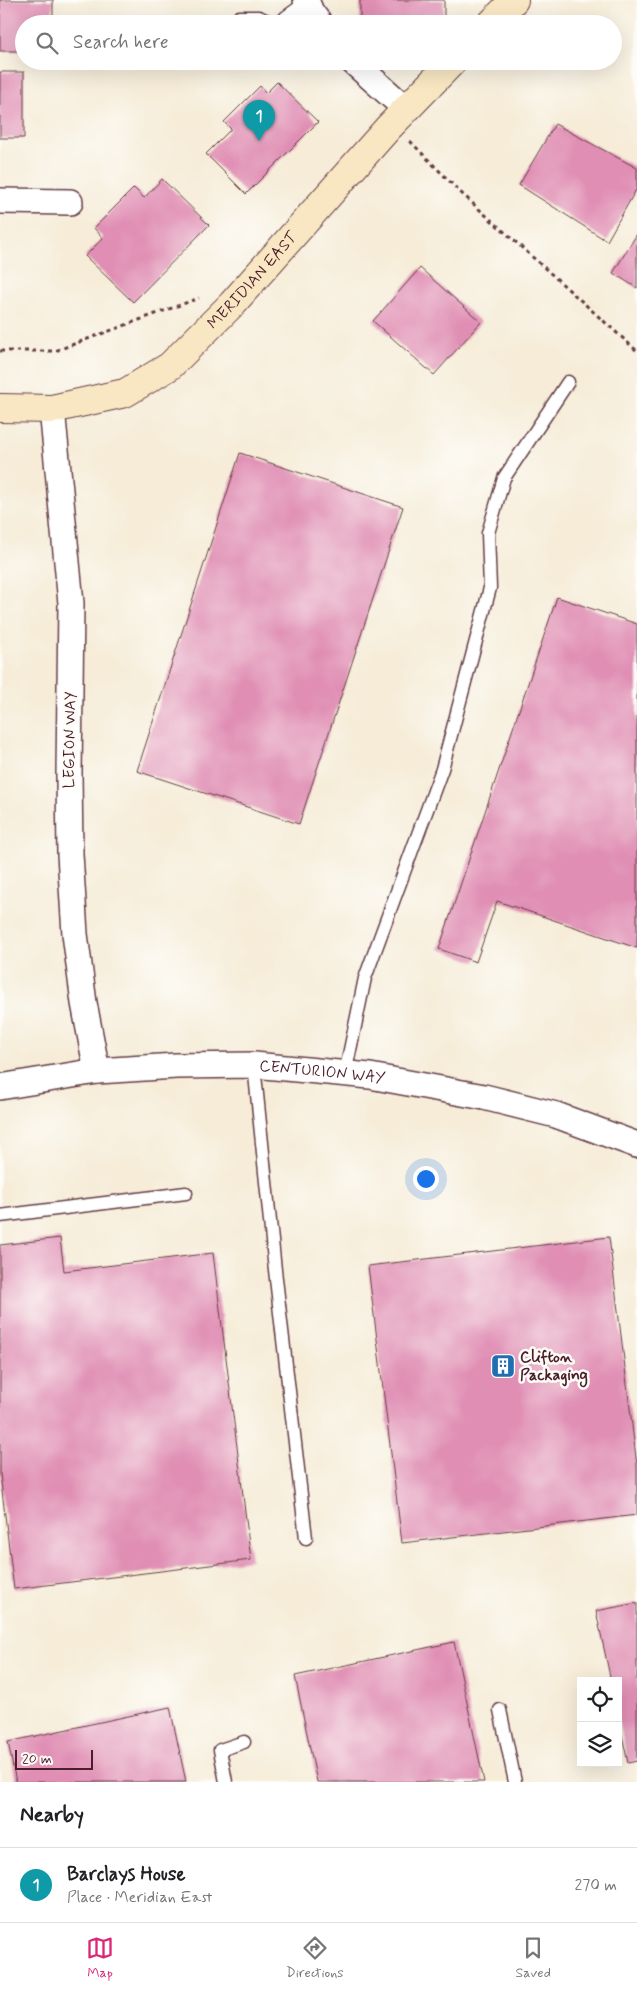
<!DOCTYPE html>
<meta charset="utf-8">
<style>
:root{--surface:#fff;--page:#f2f2f2;--text:#202124;--muted:#757577;--line:#e0e0e0;--accent:#db2777}
body{margin:0;font-family:Mynerve,sans-serif;background:var(--page);color:var(--text)}
.controls{position:absolute;right:15px;bottom:15px;display:grid;overflow:hidden;border-radius:0px;box-shadow:0 5px 20px #0002}
.controls button{width:45px;height:45px;display:grid;place-items:center;padding:0;border:0;border-bottom:1px solid var(--line);background:var(--surface);color:var(--text);font:25px sans-serif}
.scale{position:absolute;left:15px;bottom:12px;width:78px;box-sizing:border-box;padding-left:5px;border:2px solid #4a1f2b;border-top:0;font-size:14px;line-height:18px;white-space:nowrap;color:#4a1f2b;-webkit-text-stroke:4px #fdfcf7;paint-order:stroke}
.you{position:absolute;left:425px;top:1178px;width:18px;height:18px;margin:-12px;border:4px solid #fff;border-radius:50%;background:#1a73e8;box-shadow:0 0 0 8px #1a73e833}
.badge{display:grid;place-items:center;width:32px;height:32px;border-radius:50%;background:var(--accent);color:#fff;font-size:16px;font-weight:700}
.pin{position:absolute;translate:-50% -41px;filter:drop-shadow(0 1px 2px #0008)}
.pin::after{content:'';position:absolute;top:26px;width:18px;height:15px;background:inherit;clip-path:polygon(0 0,100% 0,50% 100%)}
.list{margin:0;padding:0;list-style:none}
h2{display:flex;justify-content:space-between;align-items:center;height:65px;margin:0;padding:0 20px;font-size:21px}
h2 small{font-size:16px;font-weight:400;color:var(--muted)}
.list li{display:grid;grid-template-columns:32px 1fr auto;gap:15px;align-items:center;box-sizing:border-box;height:75px;padding:0 20px;border-top:1px solid var(--line)}
.list b{display:block;font-size:19px;white-space:nowrap}
.list p{margin:0;font-size:16px;white-space:nowrap;color:var(--muted)}
.list em{font-size:16px;font-style:normal;color:var(--muted)}
.icon{flex:none;width:28px;height:28px;fill:none;stroke:currentColor;stroke-width:2;stroke-linecap:round;stroke-linejoin:round}
.map{position:relative;flex:none;width:637px;height:1782px;overflow:hidden}
.search{position:absolute;background:var(--surface);box-shadow:0 5px 20px #0002;left:15px;right:15px;top:15px;height:55px;display:flex;align-items:center;gap:12px;box-sizing:border-box;padding:0 18px;border-radius:28px;color:var(--muted);font-size:19px}
.sheet{height:140px;background:var(--surface)}
nav{display:flex;justify-content:space-around;align-items:center;box-sizing:border-box;height:70px;border-top:1px solid var(--line);background:var(--surface);font-size:14px;color:var(--muted)}
nav a{display:grid;justify-items:center;gap:2px}
nav .on{color:var(--accent)}
.map>svg:first-child{display:block}
.building{fill:#e08eb4}
.lines{fill:none;stroke-linecap:round;stroke-linejoin:round}
.lane-casing{stroke:#643e45;stroke-width:15}
.street-casing{stroke:#643e45;stroke-width:28}
.secondary-casing{stroke:#643e45;stroke-width:30}
.path{stroke:#643e45;stroke-width:3;stroke-dasharray:4 4;stroke-linecap:butt}
.lane{stroke:#fff;stroke-width:12}
.street{stroke:#fff;stroke-width:25}
.secondary{stroke:#f9e7c3;stroke-width:28}
.labels{text-anchor:middle;dominant-baseline:central;stroke-width:5;stroke-linejoin:round;paint-order:stroke}
.street-label{font-size:16px;fill:#4a1f2b;stroke:#fdfcf7}
.poi-label{font-size:16px;font-weight:bold;fill:#4a1f2b;stroke:#fdfcf7;text-anchor:start}
</style>
<div class="map">
<svg width="637" height="1782" viewBox="0 0 637 1782">
<rect width="100%" height="100%" fill="#fdfcf7"/>
<filter id="ink" filterUnits="userSpaceOnUse"><feTurbulence type="fractalNoise" baseFrequency=".02" numOctaves="2"/><feDisplacementMap in="SourceGraphic" scale="10" xChannelSelector="R" yChannelSelector="G"/><feConvolveMatrix kernelMatrix="1 2 1 2 8 2 1 2 1" color-interpolation-filters="sRGB"/></filter>
<filter id="wash" filterUnits="userSpaceOnUse"><feTurbulence type="fractalNoise" baseFrequency=".0096" numOctaves="4" result="noise"/><feDisplacementMap in="SourceGraphic" scale="20" xChannelSelector="R" yChannelSelector="G"/><feGaussianBlur stdDeviation="1.12" result="paint"/><feColorMatrix in="noise" values="0 0 0 0 0 0 0 0 0 0 0 0 0 0 0 0 0 1.4 0 .05"/><feComposite in="paint" operator="in"/></filter>
<g filter="url(#wash)">
<rect width="100%" height="100%" fill="#f6ecd8"/>
<g id="blocks">
<g class="building">
<polygon points="0,0 53,0 53,24 24,24 24,51 0,51"/>
<rect x="360" y="0" width="84" height="24"/>
<rect x="0" y="72" width="24" height="66"/>
<polygon points="277,82 318,122 246,194 206,154 231,129 224,122 260,86 266,93"/>
<polygon points="555,124 637,168 637,188 607,241 519,185"/>
<polygon points="162,179 209,225 133,302 85,256 103,238 94,228 134,188 144,198"/>
<polygon points="637,234 637,288 613,273"/>
<polygon points="420,268 481,322 434,375 373,321"/>
<polygon points="240,453 403,507 299,824 137,771"/>
<polygon points="557,597 637,624 637,948 497,901 476,962 439,949"/>
<polygon points="609,1237 637,1466 637,1515 402,1543 368,1266"/>
<polygon points="60,1238 64,1271 213,1253 251,1560 14,1589 0,1474 0,1245"/>
<polygon points="637,1603 637,1761 628,1763 618,1717 618,1681 611,1681 596,1611"/>
<polygon points="454,1642 484,1782 317,1782 295,1676"/>
<polygon points="170,1707 186,1782 16,1782 8,1742"/>
</g>
</g>
</g>
<g filter="url(#ink)">
<use href="#blocks" fill-opacity="0" stroke="#643e45" stroke-width="1"/>
<g class="lines">
<defs>
<g id="lane">
<polyline points="239,17 259,17 274,24"/>
<polyline points="280,24 286,17 307,2"/>
<polyline points="254,1065 275,1270 306,1538"/>
<polyline points="345,1074 365,978 442,769 490,588 488,533 504,478 568,382"/>
<polyline points="0,1216 186,1193"/>
<polyline points="500,1710 515,1782"/>
<polyline points="226,1782 220,1750 244,1742"/>
</g>
<g id="street">
<polyline points="306,0 311,12 320,24"/>
<polyline points="352,61 406,109"/>
<polyline points="0,201 70,202"/>
<polyline points="52,409 71,603 69,775 70,854 75,934 84,1003 97,1071"/>
<path id="s1" d="M0 1087 97 1071 176 1066 254 1065 370 1076 484 1097 556 1115 637 1145"/>
</g>
<g id="secondary">
<polyline points="491,24 514,0"/>
<path id="s2" d="M0 408 52 409 125 393 170 366 232 304 388 128 453 61"/>
</g>
</defs>
<use href="#lane" class="lane-casing"/>
<use href="#street" class="street-casing"/>
<use href="#secondary" class="secondary-casing"/>
<g class="path">
<polyline points="410,141 460,192 637,351"/>
<polyline points="0,351 55,351 199,298"/>
</g>
<use href="#lane" class="lane"/>
<use href="#street" class="street"/>
<use href="#secondary" class="secondary"/>
</g>
</g>
<defs>
<symbol id="building-square" viewBox="-11 -11 22 22"><rect x="-9" y="-9" width="18" height="18" rx="4" fill="#1f6fb2" stroke="#fdfcf7"/><path d="M-4-6H4V6H1V3H-1V6H-4ZM-2.5-4.3h1.7v1.8h-1.7ZM.8-4.3h1.7v1.8H.8ZM-2.5-1h1.7V.8h-1.7ZM.8-1h1.7V.8H.8Z" fill="#fff"/></symbol>
</defs>
<g fill-rule="evenodd">
<use href="#building-square" x="489" y="1352" width="28" height="28"/>
</g>
<g class="labels">
<g class="street-label">
<text stroke="none"><textPath href="#s2" startOffset="298">MERIDIAN EAST</textPath></text>
<text transform="translate(70 740) rotate(-89)">LEGION WAY</text>
<text stroke="none"><textPath href="#s1" startOffset="324">CENTURION WAY</textPath></text>
</g>
<g class="poi-label">
<text x="520" y="1357">Clifton<tspan x="520" dy="18">Packaging</tspan></text>
</g>
</g>
</svg>
<div class="controls">
<button><svg class="icon" aria-label="locate" viewBox="0 0 24 24"><circle cx="12" cy="12" r="6"/><path d="M12 2v4M12 18v4M2 12h4M18 12h4"/></svg></button>
<button><svg class="icon" aria-label="layers" viewBox="0 0 24 24"><path d="M12 4l9 5-9 5-9-5zM3 14l9 5 9-5"/></svg></button>
</div>
<div class="scale">20 m</div>
<div class="you"></div>
<div class="pin badge" style="left:259px;top:141px;background:#0f9aa8">1</div>
<div class="search"><svg class="icon" aria-label="search" viewBox="0 0 24 24"><circle cx="10" cy="10" r="6"/><path d="M15 15l6 6"/></svg>Search here</div>
</div>
<section class="sheet">
<h2>Nearby<small></small></h2>
<ul class="list">
<li><span class="badge" style="background:#0f9aa8">1</span><div><b>Barclays House</b><p>Place · Meridian East</p></div><em>270 m</em></li>
</ul>
</section>
<nav>
<a class="on"><svg class="icon" aria-label="map" viewBox="0 0 24 24"><path d="M3 6l6-2 6 2 6-2v14l-6 2-6-2-6 2zM9 4v14M15 6v14"/></svg>Map</a>
<a><svg class="icon" aria-label="directions" viewBox="0 0 24 24"><path d="M12 3l9 9-9 9-9-9zM9 14v-3h6M13 9l2 2-2 2"/></svg>Directions</a>
<a><svg class="icon" aria-label="saved" viewBox="0 0 24 24"><path d="M7 4h10v16l-5-4-5 4z"/></svg>Saved</a>
</nav>
